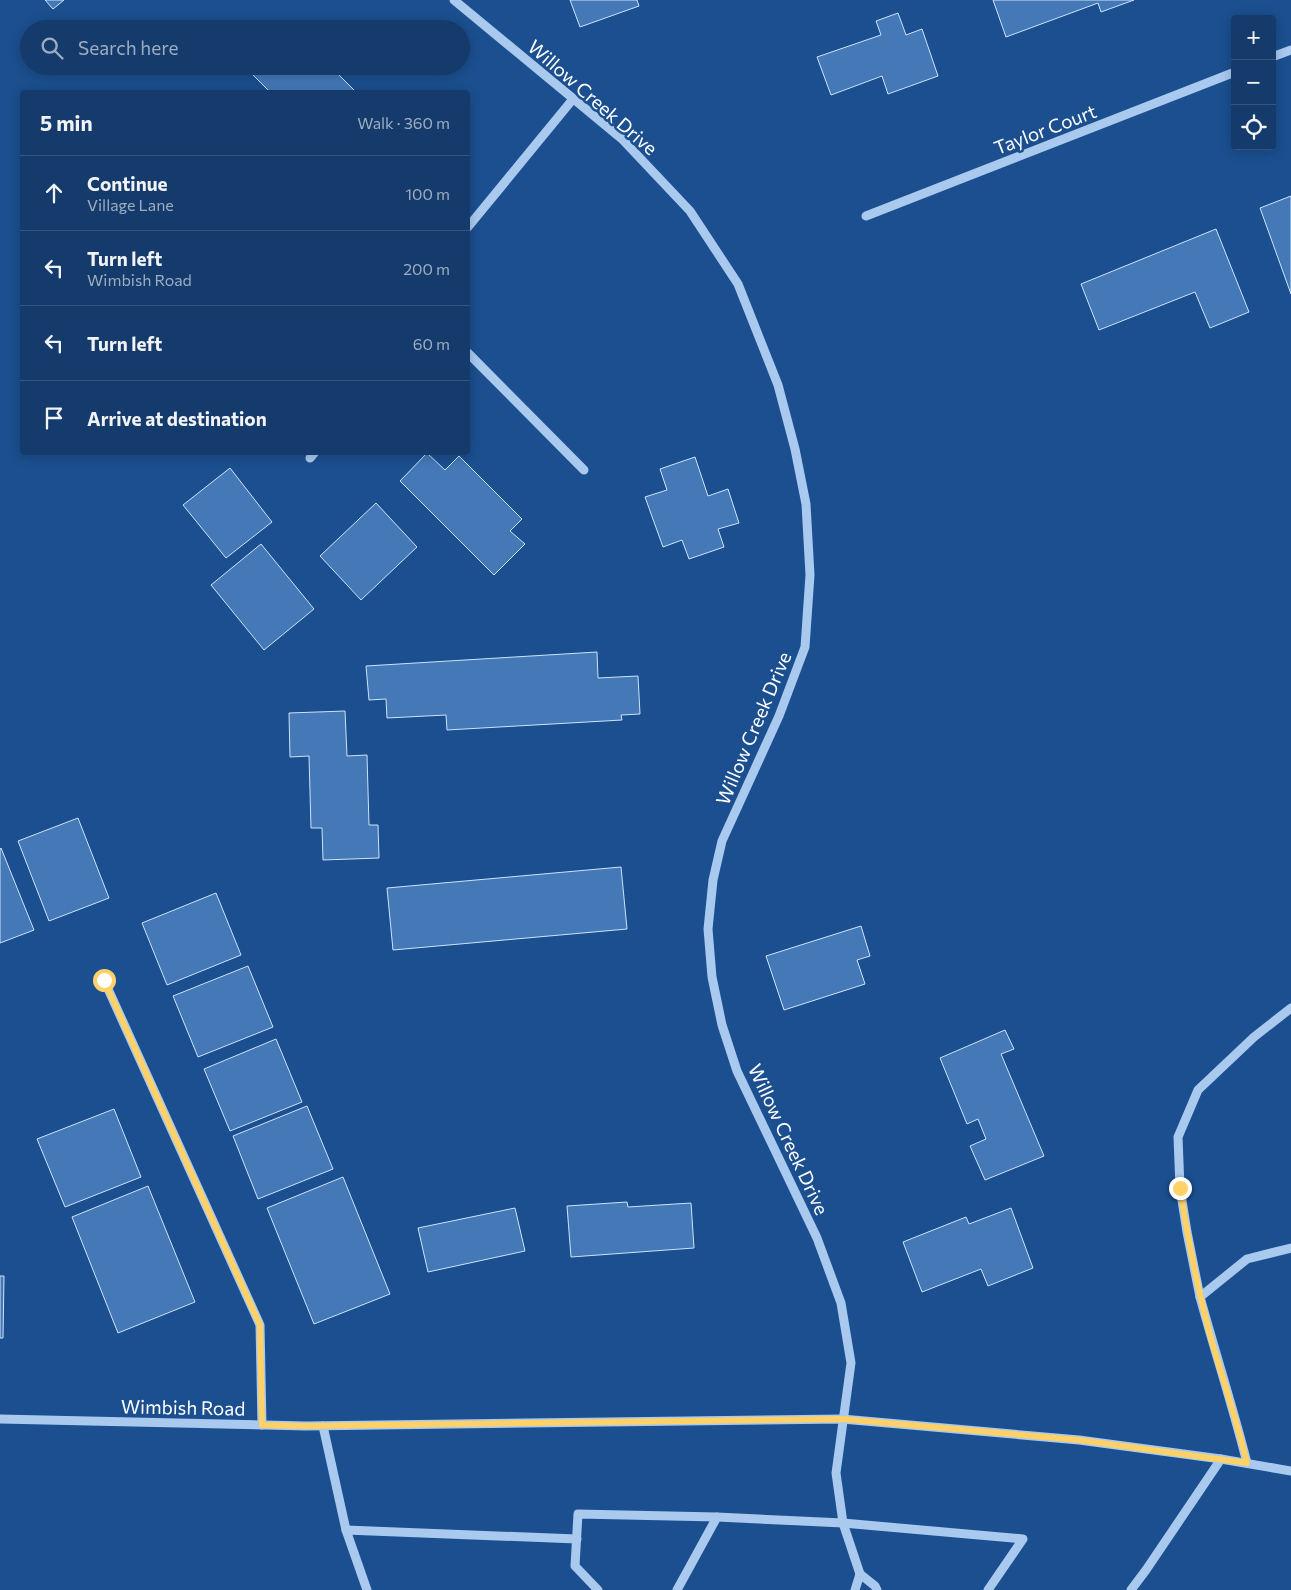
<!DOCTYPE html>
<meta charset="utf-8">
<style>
:root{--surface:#143b6b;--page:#214673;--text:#f1f3f6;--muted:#9dadc1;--line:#33557e}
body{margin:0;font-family:Commissioner,sans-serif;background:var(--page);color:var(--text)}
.controls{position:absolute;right:15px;top:15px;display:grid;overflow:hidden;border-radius:5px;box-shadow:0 2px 12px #0003}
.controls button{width:45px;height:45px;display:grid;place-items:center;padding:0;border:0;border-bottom:1px solid var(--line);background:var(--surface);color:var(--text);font:25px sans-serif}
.stop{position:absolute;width:15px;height:15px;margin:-11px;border:4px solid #ffd166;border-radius:50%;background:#fff}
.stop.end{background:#ffd166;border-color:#fff;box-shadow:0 1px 5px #0008}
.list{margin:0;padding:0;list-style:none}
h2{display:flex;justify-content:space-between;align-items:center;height:65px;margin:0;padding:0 20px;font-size:21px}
h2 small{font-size:16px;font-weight:400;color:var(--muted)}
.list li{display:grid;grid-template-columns:32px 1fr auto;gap:15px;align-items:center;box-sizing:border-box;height:75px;padding:0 20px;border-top:1px solid var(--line)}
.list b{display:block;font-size:19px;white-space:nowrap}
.list p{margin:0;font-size:16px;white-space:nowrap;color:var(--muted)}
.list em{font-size:16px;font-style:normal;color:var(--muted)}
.icon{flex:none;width:28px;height:28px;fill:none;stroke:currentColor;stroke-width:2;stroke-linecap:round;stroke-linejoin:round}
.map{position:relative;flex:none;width:1291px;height:1590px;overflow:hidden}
.search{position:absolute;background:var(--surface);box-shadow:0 2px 12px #0003;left:20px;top:20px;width:450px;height:55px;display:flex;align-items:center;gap:12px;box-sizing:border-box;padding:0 18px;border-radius:28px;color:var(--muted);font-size:19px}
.panel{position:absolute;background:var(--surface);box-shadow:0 2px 12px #0003;left:20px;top:90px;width:450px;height:365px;border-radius:5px}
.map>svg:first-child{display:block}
.building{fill:#4478b7;stroke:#cfe3fa}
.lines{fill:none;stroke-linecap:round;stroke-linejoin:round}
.minor{stroke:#a9c9ee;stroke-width:9}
.route{stroke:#ffd166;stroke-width:6}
.labels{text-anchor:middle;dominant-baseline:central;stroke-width:5;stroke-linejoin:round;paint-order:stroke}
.street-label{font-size:19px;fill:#fff;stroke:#1b4f8f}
</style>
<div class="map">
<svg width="1291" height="1590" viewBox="0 0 1291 1590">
<rect width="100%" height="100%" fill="#1b4f8f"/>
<g class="building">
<polygon points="45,0 64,0 53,9"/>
<polygon points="570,0 637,0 639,6 580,27"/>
<polygon points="993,0 1134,0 1101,12 1098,3 1006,37"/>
<polygon points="898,13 906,35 922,29 938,76 888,94 882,76 831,95 817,57 881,35 876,21"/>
<polygon points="248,66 330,66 356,92 270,92 246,68"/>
<polygon points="1291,196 1291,294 1260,208"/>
<polygon points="1216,229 1249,312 1210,328 1195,292 1099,330 1081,284"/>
<polygon points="427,453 445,470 459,456 522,519 510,531 525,544 494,575 400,481"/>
<polygon points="695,457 708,496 728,489 739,523 718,529 724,547 689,559 682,540 663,547 645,497 667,490 660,469"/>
<polygon points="230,468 272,522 226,558 183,505"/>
<polygon points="376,503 417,547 361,600 320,556"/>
<polygon points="261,544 314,609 264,650 211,585"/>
<polygon points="597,652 598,678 638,676 640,714 621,715 622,720 447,730 446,715 387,718 386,699 369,700 366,666"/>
<polygon points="345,711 347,756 367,755 369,825 378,825 379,858 323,860 322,828 311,828 309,756 290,757 289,713"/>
<polygon points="78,818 109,898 49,921 18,841"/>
<polygon points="1,848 34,930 0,943 0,849"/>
<polygon points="621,867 627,929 393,950 387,888"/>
<polygon points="216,893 241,955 167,985 142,923"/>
<polygon points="861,926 870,956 857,960 865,984 784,1010 766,956"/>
<polygon points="248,966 273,1027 198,1057 173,996"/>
<polygon points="1005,1030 1014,1049 1001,1054 1044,1156 985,1180 970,1146 986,1139 978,1119 967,1124 940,1058"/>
<polygon points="276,1039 302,1102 230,1131 204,1069"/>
<polygon points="307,1106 333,1169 258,1199 233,1136"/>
<polygon points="114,1109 141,1177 65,1207 37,1139"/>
<polygon points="343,1177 390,1294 314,1324 267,1208"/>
<polygon points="148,1186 195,1302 118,1333 72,1217"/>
<polygon points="627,1202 628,1207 691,1203 694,1248 571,1257 567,1206"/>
<polygon points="515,1208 525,1251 428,1272 418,1228"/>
<polygon points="1011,1208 1033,1268 988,1286 981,1269 922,1292 903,1242 966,1217 969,1224"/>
<polygon points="0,1276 4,1276 3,1338 0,1338"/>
</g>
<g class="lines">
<g class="minor">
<polyline points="454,0 622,139 690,211 738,284 778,385 795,449 806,504 810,575 805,647 779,716 722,841 713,880 708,929 712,977 722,1025 737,1071 817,1238 841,1303 851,1363 836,1473 843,1523 860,1574"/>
<polyline points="1272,57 1291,50"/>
<polyline points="866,216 1235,72"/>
<polyline points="468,227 573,99"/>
<polyline points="468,353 584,470"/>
<polyline points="310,458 315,452"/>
<polyline points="104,980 260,1325 262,1425"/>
<polyline points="1200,1297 1187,1232 1180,1188 1178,1137 1198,1090 1254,1037 1291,1008"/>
<polyline points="0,1419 306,1426 842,1419 1079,1440 1221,1459 1291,1471"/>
<polyline points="323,1426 346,1530 367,1590"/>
<path d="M1247 1463C1233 1407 1215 1352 1200 1297L1247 1259 1291 1248"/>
<polyline points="346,1530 577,1539"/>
<polyline points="598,1590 575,1566 578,1514 717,1517 843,1523 1023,1539 988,1590"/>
<polyline points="677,1590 717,1517"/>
<polyline points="855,1590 860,1574 875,1586 877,1590"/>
<polyline points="1131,1590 1146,1570 1221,1459"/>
</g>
</g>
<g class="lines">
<path class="route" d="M104 980 260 1325 262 1425 306 1426 842 1419 1079 1440 1247 1463C1237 1422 1224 1382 1212 1342 1198 1291 1188 1240 1180 1188"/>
</g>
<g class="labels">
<g class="street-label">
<text transform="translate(593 97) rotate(41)">Willow Creek Drive</text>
<text transform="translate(1045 129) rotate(-21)">Taylor Court</text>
<text transform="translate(753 728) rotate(-67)">Willow Creek Drive</text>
<text transform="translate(789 1139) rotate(65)">Willow Creek Drive</text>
<text transform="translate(183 1407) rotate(1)">Wimbish Road</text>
</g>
</g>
</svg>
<div class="controls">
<button>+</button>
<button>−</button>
<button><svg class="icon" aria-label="locate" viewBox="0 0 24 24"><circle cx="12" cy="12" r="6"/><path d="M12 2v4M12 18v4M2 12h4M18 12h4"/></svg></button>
</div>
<div class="stop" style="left:104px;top:980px"></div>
<div class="stop end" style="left:1180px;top:1188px"></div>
<div class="search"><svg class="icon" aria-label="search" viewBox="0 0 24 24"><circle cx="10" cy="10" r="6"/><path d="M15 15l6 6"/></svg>Search here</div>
<section class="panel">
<h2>5 min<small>Walk · 360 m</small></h2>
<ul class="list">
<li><svg class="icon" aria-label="ahead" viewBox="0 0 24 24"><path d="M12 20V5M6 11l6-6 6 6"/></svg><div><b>Continue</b><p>Village Lane</p></div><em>100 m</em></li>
<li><svg class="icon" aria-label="left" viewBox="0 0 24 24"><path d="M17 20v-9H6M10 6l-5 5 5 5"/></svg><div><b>Turn left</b><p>Wimbish Road</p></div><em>200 m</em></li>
<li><svg class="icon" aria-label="left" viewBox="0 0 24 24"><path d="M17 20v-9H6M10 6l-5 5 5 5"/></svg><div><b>Turn left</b></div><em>60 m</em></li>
<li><svg class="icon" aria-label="arrive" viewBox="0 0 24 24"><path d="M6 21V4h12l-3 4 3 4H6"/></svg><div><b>Arrive at destination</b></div></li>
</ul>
</section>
</div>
